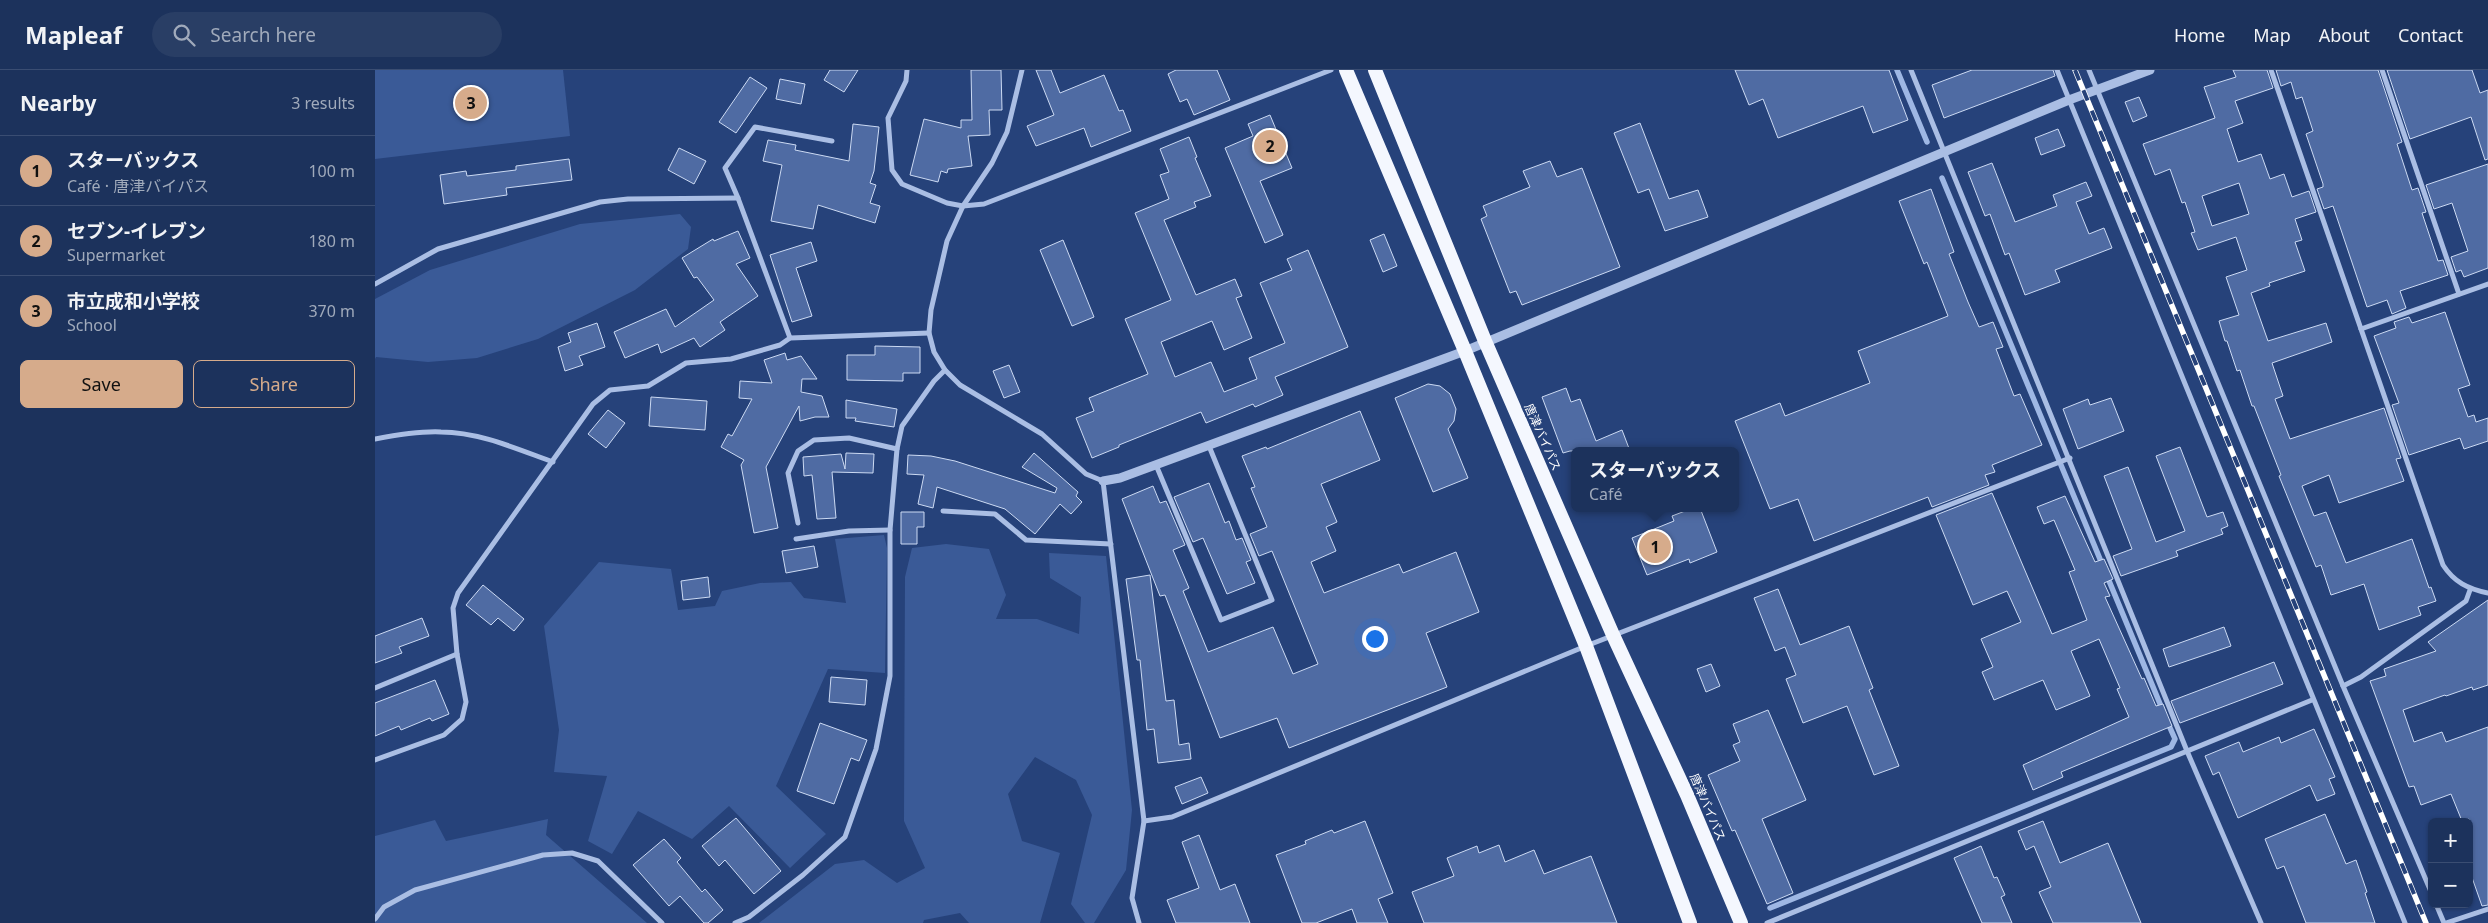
<!DOCTYPE html>
<meta charset="utf-8">
<style>
:root{--surface:#1c325c;--page:#293e65;--text:#f1f3f6;--muted:#a0aabb;--line:#3a4d72;--accent:#d6ab8b}
body{margin:0;font-family:"Noto Sans","Noto Sans JP",sans-serif;background:var(--page);color:var(--text)}
.controls{position:absolute;right:15px;bottom:15px;display:grid;overflow:hidden;border-radius:8px;box-shadow:0 1px 4px #0004}
.controls button{width:45px;height:45px;display:grid;place-items:center;padding:0;border:0;border-bottom:1px solid var(--line);background:var(--surface);color:var(--text);font:25px sans-serif}
.you{position:absolute;left:999px;top:568px;width:18px;height:18px;margin:-12px;border:4px solid #fff;border-radius:50%;background:#1a73e8;box-shadow:0 0 0 8px #1a73e833}
.badge{display:grid;place-items:center;width:32px;height:32px;border-radius:50%;background:var(--accent);color:#111;font-size:16px;font-weight:700}
.pin{position:absolute;translate:-50% -50%;border:2px solid #fff;box-shadow:0 1px 5px #0006}
.popup{position:absolute;left:1196px;top:377px;width:168px;height:65px;box-sizing:border-box;display:grid;place-content:center;border-radius:8px;background:var(--surface);filter:drop-shadow(0 1px 4px #0005);font-size:16px;white-space:nowrap;color:var(--muted)}
.popup b{font-size:19px;color:var(--text)}
.popup::after{content:'';position:absolute;left:50%;top:100%;margin-left:-10px;border:10px solid transparent;border-top-color:var(--surface)}
.list{margin:0;padding:0;list-style:none}
h2{display:flex;justify-content:space-between;align-items:center;height:65px;margin:0;padding:0 20px;font-size:21px}
h2 small{font-size:16px;font-weight:400;color:var(--muted)}
.list li{display:grid;grid-template-columns:32px 1fr auto;gap:15px;align-items:center;box-sizing:border-box;height:70px;padding:0 20px;border-top:1px solid var(--line)}
.list b{display:block;font-size:19px;white-space:nowrap}
.list p{margin:0;font-size:16px;white-space:nowrap;color:var(--muted)}
.list em{font-size:16px;font-style:normal;color:var(--muted)}
.actions{display:flex;gap:10px;padding:15px 20px}
.actions a{flex:1;padding:11px 0;border:1px solid var(--accent);border-radius:8px;text-align:center;font-size:18px;color:var(--accent)}
.actions .main{background:var(--accent);color:#111}
.icon{flex:none;width:28px;height:28px;fill:none;stroke:currentColor;stroke-width:2;stroke-linecap:round;stroke-linejoin:round}
.map{position:relative;flex:none;width:2113px;height:853px;overflow:hidden}
header{display:flex;align-items:center;gap:30px;box-sizing:border-box;height:70px;padding:0 25px;background:var(--surface);border-bottom:1px solid var(--line)}
header strong{font-size:24px}
nav{display:flex;gap:28px;margin-inline-start:auto;font-size:18px}
.search{width:350px;height:45px;background:var(--page);display:flex;align-items:center;gap:12px;box-sizing:border-box;padding:0 18px;border-radius:28px;color:var(--muted);font-size:19px}
main{display:flex}
aside{flex:1;background:var(--surface)}
.map>svg:first-child{display:block}
.green{fill:#3a5a97}
.lines{fill:none;stroke-linecap:round;stroke-linejoin:round}
.stream{stroke:#9eb7e4;stroke-width:5.5}
.building{fill:#4f6ba3;stroke:#ccdaf3;fill-rule:evenodd}
.minor{stroke:#aabee4;stroke-width:5}
.tertiary{stroke:#aabee4;stroke-width:9}
.trunk{stroke:#f4f7fe;stroke-width:14}
.rail-casing{stroke:#fff;stroke-width:5.5}
.rail{stroke:#26427a;stroke-width:4;stroke-dasharray:11;stroke-linecap:butt}
.labels{text-anchor:middle;dominant-baseline:central;stroke-width:4.5;stroke-linejoin:round;paint-order:stroke}
.street-label{font-size:12px;fill:#fff;stroke:#26427a}
</style>
<header>
<strong>Mapleaf</strong>
<div class="search"><svg class="icon" aria-label="search" viewBox="0 0 24 24"><circle cx="10" cy="10" r="6"/><path d="M15 15l6 6"/></svg>Search here</div>
<nav><a>Home</a><a>Map</a><a>About</a><a>Contact</a></nav>
</header>
<main>
<aside>
<h2>Nearby<small>3 results</small></h2>
<ul class="list">
<li><span class="badge">1</span><div><b>スターバックス</b><p>Café · 唐津バイパス</p></div><em>100 m</em></li>
<li><span class="badge">2</span><div><b>セブン-イレブン</b><p>Supermarket</p></div><em>180 m</em></li>
<li><span class="badge">3</span><div><b>市立成和小学校</b><p>School</p></div><em>370 m</em></li>
</ul>
<div class="actions"><a class="main">Save</a><a>Share</a></div>
</aside>
<div class="map">
<svg width="2113" height="853" viewBox="0 0 2113 853">
<rect width="100%" height="100%" fill="#26427a"/>
<g class="green">
<polygon points="0,0 188,0 195,66 0,89"/>
<polygon points="305,144 316,157 313,179 260,220 163,269 102,288 53,292 1,287 0,289 0,229 55,200 205,154"/>
<polygon points="509,465 512,478 510,603 453,599 401,716 451,764 415,798 354,736 317,769 263,741 237,784 213,771 232,706 179,702 184,660 169,556 224,492 296,499 303,540 340,536 347,521 385,513 416,512 429,528 471,533 460,469"/>
<polygon points="571,474 614,479 631,525 621,549 662,549 704,564 706,527 675,508 674,483 731,486 757,740 751,800 719,853 710,853 696,834 717,745 701,710 660,687 633,724 647,771 685,783 665,853 594,853 585,843 549,850 548,853 384,853 460,794 489,790 522,813 550,798 529,751 530,507 537,478"/>
<polygon points="173,749 171,765 272,853 0,853 0,766 60,750 71,771"/>
</g>
<g class="lines">
<g class="stream">
<polyline points="1522,0 1552,72"/>
<polyline points="1567,108 1788,641"/>
<polyline points="1395,838 1796,677 1800,669 1792,651"/>
</g>
</g>
<g class="building">
<polygon points="455,0 483,0 469,22 449,10"/>
<polygon points="596,0 626,0 627,40 614,40 615,65 593,66 597,96 573,99 572,103 566,101 563,112 535,105 549,49 586,58 586,50 597,50"/>
<polygon points="661,0 676,0 685,23 729,5 744,41 748,40 756,61 716,77 709,58 661,76 652,56 679,45"/>
<polygon points="801,0 842,0 855,30 819,45 812,29 805,32 793,4"/>
<polygon points="1360,0 1514,0 1533,50 1498,63 1488,36 1403,68 1388,29 1374,35"/>
<polygon points="1597,0 1678,0 1680,6 1569,48 1557,15"/>
<path d="M1858 0H1892L1898 18 1860 31 1868 53 1852 59 1863 92 1886 84 1895 109 1909 104 1917 127 1934 121 1941 142 1920 149 1927 170 1920 172 1930 201 1894 213 1895 216 1876 223 1893 271 1951 253 1957 272 1897 293 1908 326 1900 329 1915 369 2009 338 2026 388 2021 389 2029 411 1964 433 1954 405 1927 416 1939 446 1951 442 1971 493 2037 469 2054 518 2056 517 2061 531 2043 537 2046 545 2004 560 1989 514 1956 525 1946 495 1941 497 1904 406 1906 405 1879 336H1877L1865 300 1862 301 1852 271H1850L1844 251 1864 245 1851 207 1872 200 1861 167 1823 180 1816 163 1820 162 1810 132 1807 133 1795 99 1780 105 1768 74 1840 48 1829 17 1861 7ZM1864 113 1874 144 1837 156 1827 126Z"/>
<polygon points="1901,0 2003,0 2027,72 2022,74 2037,120 2043,118 2051,142 2047,143 2063,191 2068,190 2073,205 2025,221 2031,238 2017,244 2012,230 1992,237 1958,136 1949,139 1942,119 1948,117 1948,114 1931,64 1938,61 1927,27 1921,29 1916,12 1906,16"/>
<polygon points="2012,0 2097,0 2105,23 2113,20 2113,89 2110,90 2096,47 2035,69"/>
<polygon points="375,7 392,18 361,63 344,52"/>
<polygon points="405,9 430,14 426,34 401,29"/>
<polygon points="1764,27 1772,46 1758,52 1750,32"/>
<polygon points="895,45 917,98 885,111 908,165 890,173 850,78 878,66 873,54"/>
<polygon points="1265,53 1294,129 1323,120 1333,147 1290,161 1274,119 1263,123 1239,63"/>
<polygon points="478,54 504,57 499,101 495,113 501,115 495,133 505,136 500,153 443,135 438,159 396,151 407,95 388,91 393,70 421,75 420,80 474,91"/>
<polygon points="1683,59 1690,76 1666,85 1660,68"/>
<polygon points="814,67 822,87 820,88 836,126 819,132 821,137 789,150 821,225 860,209 867,226 861,228 877,268 849,280 837,251 786,272 800,307 836,292 849,322 882,309 874,288 910,273 885,213 917,200 912,189 933,180 973,277 900,307 908,325 880,337 878,334 831,353 826,342 744,375 744,377 717,388 701,348 719,341 714,328 773,304 750,249 796,230 760,143 794,129 785,105 794,102 785,79"/>
<polygon points="304,78 331,91 319,114 293,100"/>
<polygon points="194,89 197,110 131,118 132,125 69,134 65,105 91,101 92,106 141,100 141,96"/>
<polygon points="1175,91 1182,107 1207,98 1245,197 1147,235 1141,221 1135,223 1106,149 1112,146 1108,136 1155,117 1148,101"/>
<polygon points="1617,93 1640,152 1682,136 1678,125 1711,112 1717,126 1701,132 1714,164 1729,158 1737,178 1680,200 1685,212 1650,225 1634,183 1630,185 1615,144 1610,146 1593,102"/>
<polygon points="2113,94 2113,198 2089,207 2086,200 2081,202 2076,187 2093,181 2077,133 2059,139 2051,115"/>
<polygon points="1556,119 1579,182 1574,184 1593,232 1604,257 1618,252 1628,277 1621,279 1639,326 1645,324 1667,375 1617,395 1620,402 1610,405 1614,415 1557,437 1553,427 1439,471 1423,429 1395,439 1360,351 1405,333 1410,346 1495,313 1483,281 1573,246 1552,192 1549,194 1524,131"/>
<polygon points="363,161 375,188 361,194 383,226 345,252 350,260 325,277 319,268 286,283 283,274 250,288 239,262 291,239 300,257 339,230 322,207 319,208 307,188 338,169 339,171"/>
<polygon points="1009,164 1022,196 1008,202 995,170"/>
<polygon points="688,170 719,247 697,256 665,180"/>
<polygon points="436,172 442,191 421,198 437,246 417,252 395,185"/>
<polygon points="2070,242 2095,315 2083,319 2093,347 2099,345 2101,352 2113,348 2113,371 2089,379 2085,368 2034,385 2017,335 2024,333 1999,266 2021,258 2019,252 2034,247 2037,253"/>
<polygon points="222,253 230,277 204,286 208,295 190,301 183,277 196,272 193,263"/>
<polygon points="500,276 545,277 545,303 528,303 528,311 472,310 472,285 500,285"/>
<polygon points="410,283 412,290 426,286 442,309 427,309 426,322 447,326 454,347 440,347 425,351 424,336 391,397 403,458 379,463 366,395 369,390 346,377 353,364 357,366 377,329 364,328 365,311 397,313 389,290"/>
<polygon points="634,295 645,322 629,328 618,301"/>
<polygon points="1053,314 1065,316 1075,324 1081,339 1079,351 1073,359 1093,408 1058,422 1020,328"/>
<polygon points="1191,318 1196,332 1205,329 1221,371 1247,360 1255,381 1195,381 1188,383 1167,327"/>
<polygon points="276,327 332,331 330,360 274,356"/>
<polygon points="1736,328 1749,361 1703,379 1688,339 1713,329 1715,335"/>
<polygon points="471,330 522,339 519,357 480,351 481,348 471,348"/>
<polygon points="233,340 250,353 231,378 213,364"/>
<polygon points="985,341 1005,390 946,414 962,452 951,457 961,481 936,492 949,523 1024,494 1028,503 1081,482 1104,542 1051,563 1072,617 914,678 902,648 845,668 790,525 785,526 747,429 778,416 785,433 791,431 810,475 798,480 814,518 808,521 833,582 898,557 918,604 943,594 897,481 884,486 875,464 892,457 876,418 880,417 867,386 891,377 892,379"/>
<polygon points="1805,377 1832,447 1848,442 1853,456 1846,459 1848,464 1801,481 1803,486 1746,506 1738,486 1757,479 1729,406 1753,397 1781,472 1810,461 1781,386"/>
<polygon points="471,383 499,384 498,403 457,402 461,448 442,449 437,405 429,406 428,387 466,384 470,399"/>
<polygon points="659,383 703,422 701,426 707,432 696,444 685,434 660,464 630,439 562,417 558,438 543,434 549,405 532,404 533,385 556,386 580,391 680,423 682,418 647,397"/>
<polygon points="834,413 850,453 854,451 861,470 867,468 876,490 871,492 880,513 852,524 828,468 818,472 799,427"/>
<polygon points="1617,423 1677,564 1712,550 1694,502 1700,500 1679,450 1669,454 1662,437 1690,426 1720,492 1729,489 1738,509 1729,513 1735,526 1730,527 1767,609 1769,608 1781,636 1788,634 1797,656 1686,702 1688,707 1658,720 1648,695 1754,647 1742,619 1745,618 1724,569 1696,581 1715,626 1681,640 1668,610 1619,630 1607,602 1618,597 1606,569 1646,552 1632,521 1598,535 1561,445"/>
<polygon points="1318,438 1325,438 1342,482 1315,493 1314,489 1272,505 1257,468 1299,451 1297,446"/>
<polygon points="526,442 549,442 549,457 542,457 542,474 526,474"/>
<polygon points="439,476 443,497 411,503 407,481"/>
<polygon points="775,505 791,631 799,630 804,675 814,673 816,689 783,693 779,659 772,660 765,590 762,590 751,509"/>
<polygon points="333,507 335,527 308,530 306,511"/>
<polygon points="108,515 149,549 139,561 123,548 116,555 91,535"/>
<polygon points="1403,519 1425,575 1474,556 1498,618 1494,620 1524,696 1499,705 1472,636 1428,653 1411,609 1421,605 1410,577 1400,581 1379,528"/>
<polygon points="2113,530 2113,615 2098,620 2097,617 2071,626 2070,625 2028,640 2039,672 2067,662 2071,672 2113,657 2113,835 2107,836 2094,799 2094,749 2087,751 2076,724 2046,735 2039,716 2034,717 1995,611 2011,606 2009,599 2061,581 2053,572"/>
<polygon points="47,548 54,566 24,577 27,583 0,593 0,566"/>
<polygon points="1849,557 1856,576 1794,597 1788,579"/>
<polygon points="1899,592 1908,614 1805,653 1796,631"/>
<polygon points="1336,594 1345,616 1331,622 1322,599"/>
<polygon points="456,607 492,610 490,635 454,632"/>
<polygon points="60,610 74,644 57,651 55,648 26,660 24,656 0,666 0,633"/>
<polygon points="1393,640 1431,730 1387,749 1418,823 1392,834 1360,760 1357,761 1333,705 1365,691 1358,675 1365,672 1358,654"/>
<polygon points="445,653 492,670 484,691 476,688 459,734 422,721"/>
<polygon points="1939,659 1960,707 1954,709 1960,724 1942,731 1935,715 1863,748 1844,702 1838,705 1830,686 1864,672 1868,682 1904,667 1906,673"/>
<polygon points="826,707 833,723 807,734 800,717"/>
<polygon points="1950,744 1971,794 1981,790 1992,822 1990,823 2000,853 1931,853 1909,796 1902,799 1890,769"/>
<polygon points="361,748 406,801 379,824 350,790 344,796 327,776"/>
<polygon points="990,751 1018,823 1003,829 1013,853 982,853 977,839 941,853 927,853 901,785 931,774 930,771 957,760 959,763"/>
<polygon points="1668,751 1685,793 1733,773 1766,853 1678,853 1664,822 1676,817 1659,776 1651,780 1643,761"/>
<polygon points="824,765 845,820 860,814 875,853 801,853 792,830 824,818 807,772"/>
<polygon points="289,769 306,788 302,792 327,822 330,819 348,840 333,853 329,853 305,826 294,836 258,795"/>
<polygon points="1124,775 1130,792 1159,780 1169,804 1216,786 1242,853 1049,853 1037,822 1079,806 1072,788 1102,776 1104,783"/>
<polygon points="1606,776 1619,808 1622,807 1630,825 1626,827 1637,853 1607,853 1579,788"/>
</g>
<g class="lines">
<g class="minor">
<polyline points="532,0 531,11 513,48 517,100 527,114 572,133 588,136 609,134 956,0"/>
<polyline points="647,0 632,62 617,93 588,136 572,171 556,240 554,263 559,282 570,300 585,315 667,364 711,404 728,411 769,751 757,828 764,853"/>
<polyline points="1536,0 1812,681 1886,853"/>
<polyline points="1682,0 2030,853"/>
<polyline points="1714,0 1968,616 2057,824"/>
<path d="M1896 0 2068 495C2079 512 2093 519 2113 523"/>
<polyline points="2007,0 2084,224"/>
<polyline points="0,214 63,179 225,132 253,129 363,128"/>
<polyline points="1986,259 2113,214"/>
<polyline points="415,268 363,128 350,98 380,57 457,71"/>
<path d="M0 369C21 365 44 361 66 362 104 362 142 379 178 392"/>
<polyline points="781,395 846,550 897,530 834,376"/>
<polyline points="568,441 620,444 651,470 736,474"/>
<polyline points="423,453 413,403 423,381 439,370 474,368 522,379"/>
<polyline points="421,469 474,461 515,460"/>
<polyline points="1968,616 1986,607 2091,531 2095,520"/>
<polyline points="0,618 82,584"/>
<polyline points="0,690 69,665 87,649 91,632 82,584 78,538 83,523 218,334 235,320 273,316 311,293 356,289 405,275 415,268 554,263"/>
<polyline points="769,751 797,747 1211,576 1695,388"/>
<polyline points="2061,834 2069,853"/>
<polyline points="0,849 9,837 40,820 168,785 197,783 223,791 287,853"/>
<polyline points="360,853 374,847 428,805 470,767 501,679 515,606 515,460 522,379 527,356 559,311 570,300"/>
<polyline points="1392,853 1937,630"/>
<polyline points="2071,853 2113,839"/>
</g>
<polyline class="tertiary" points="728,411 745,408 1090,281 1694,30 1775,0"/>
<g class="trunk">
<polyline points="971,0 1090,281 1211,576 1315,853"/>
<polyline points="1000,0 1110,271 1238,565 1312,725 1366,853"/>
</g>
<defs>
<polyline id="rail" points="1700,0 2051,853"/>
</defs>
<use href="#rail" class="rail-casing"/>
<use href="#rail" class="rail"/>
</g>
<g class="labels">
<g class="street-label">
<text transform="translate(1168 367) rotate(66)">唐津バイパス</text>
<text transform="translate(1333 737) rotate(67)">唐津バイパス</text>
</g>
</g>
</svg>
<div class="controls">
<button>+</button>
<button>−</button>
</div>
<div class="you"></div>
<div class="pin badge" style="left:1280px;top:477px">1</div>
<div class="popup"><b>スターバックス</b>Café</div>
<div class="pin badge" style="left:895px;top:76px">2</div>
<div class="pin badge" style="left:96px;top:33px">3</div>
</div>
</main>
